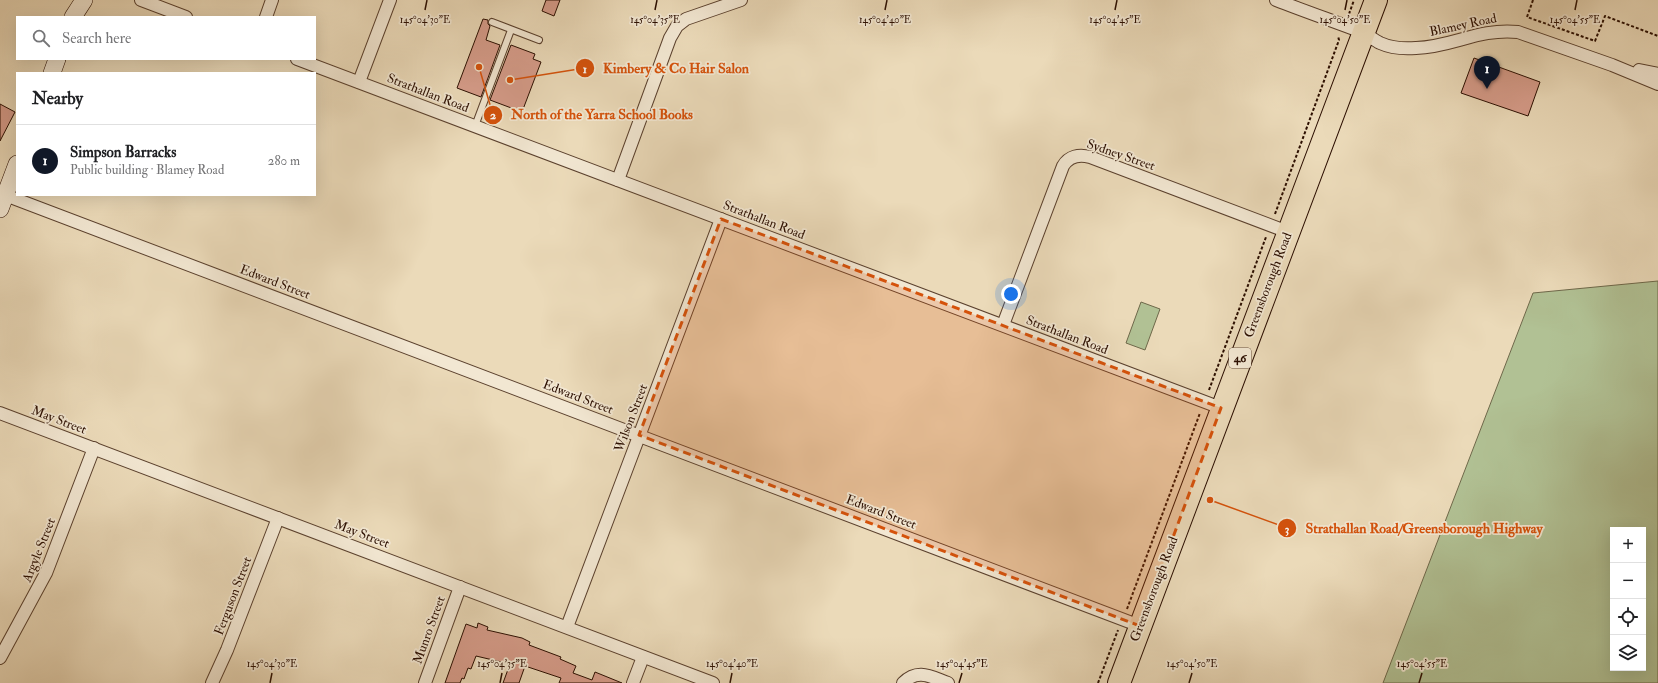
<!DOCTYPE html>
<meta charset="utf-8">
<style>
:root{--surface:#fff;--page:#f6f6f6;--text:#202124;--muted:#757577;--line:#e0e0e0;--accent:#111827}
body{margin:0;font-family:"IM FELL Double Pica",serif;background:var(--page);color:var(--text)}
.controls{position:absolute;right:12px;bottom:12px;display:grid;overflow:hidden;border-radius:0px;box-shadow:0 4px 16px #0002}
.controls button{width:36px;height:36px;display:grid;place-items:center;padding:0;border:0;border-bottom:1px solid var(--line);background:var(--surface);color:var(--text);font:20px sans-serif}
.you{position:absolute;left:1011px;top:294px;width:14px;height:14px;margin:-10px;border:3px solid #fff;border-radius:50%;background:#1a73e8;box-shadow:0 0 0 6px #1a73e833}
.badge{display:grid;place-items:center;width:26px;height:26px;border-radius:50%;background:var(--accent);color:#fff;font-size:13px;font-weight:700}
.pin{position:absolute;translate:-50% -33px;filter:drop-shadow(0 1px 2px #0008)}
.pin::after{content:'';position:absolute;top:21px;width:14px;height:12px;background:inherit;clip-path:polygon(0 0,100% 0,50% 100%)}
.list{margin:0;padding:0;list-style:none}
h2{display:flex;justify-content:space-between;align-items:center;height:52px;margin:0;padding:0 16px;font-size:17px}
h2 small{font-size:13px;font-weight:400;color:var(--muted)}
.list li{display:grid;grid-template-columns:26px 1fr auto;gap:12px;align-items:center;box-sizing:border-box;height:72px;padding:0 16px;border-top:1px solid var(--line)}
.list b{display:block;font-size:15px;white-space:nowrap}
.list p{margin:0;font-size:13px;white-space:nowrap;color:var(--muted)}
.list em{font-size:13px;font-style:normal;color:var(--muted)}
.icon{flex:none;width:22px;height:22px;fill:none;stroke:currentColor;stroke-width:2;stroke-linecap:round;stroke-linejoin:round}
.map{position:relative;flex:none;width:1658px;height:683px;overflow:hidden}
.search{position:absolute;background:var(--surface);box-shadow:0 4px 16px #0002;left:16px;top:16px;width:300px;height:44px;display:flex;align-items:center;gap:10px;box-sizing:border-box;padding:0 14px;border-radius:0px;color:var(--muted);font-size:15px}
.panel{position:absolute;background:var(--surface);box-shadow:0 4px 16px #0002;left:16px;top:72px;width:300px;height:124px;border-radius:0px}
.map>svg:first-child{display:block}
.green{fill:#b1c194;stroke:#6e684a;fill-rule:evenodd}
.building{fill:#d69c8a;stroke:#2b0e00}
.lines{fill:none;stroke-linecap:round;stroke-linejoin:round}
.lane-casing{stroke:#5b412e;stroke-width:8}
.street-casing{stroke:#5b412e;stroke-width:14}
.secondary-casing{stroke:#2b0e00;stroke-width:18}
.highway-casing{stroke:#2b0e00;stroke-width:24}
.path{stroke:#2b0e00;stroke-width:2;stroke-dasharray:3 2;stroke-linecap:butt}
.lane{stroke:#f2e7d2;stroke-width:6}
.street{stroke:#f2e7d2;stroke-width:12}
.secondary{stroke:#f2e7d2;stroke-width:17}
.highway{stroke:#ebdab9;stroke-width:22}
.marked{fill:#d5520b;fill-opacity:0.2;stroke:#d5520b;stroke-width:3;stroke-dasharray:8 5;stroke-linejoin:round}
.ticks{fill:none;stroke:#2b0e00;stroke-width:1.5}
.labels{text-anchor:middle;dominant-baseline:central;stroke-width:3.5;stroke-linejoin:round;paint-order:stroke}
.shield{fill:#f2e7d2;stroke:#674f3f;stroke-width:1}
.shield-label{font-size:12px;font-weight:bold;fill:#2b0e00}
.street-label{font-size:13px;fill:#2b0e00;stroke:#f2e7d2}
.ticks-label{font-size:10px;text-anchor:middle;fill:#2b0e00;stroke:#f2e7d2;stroke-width:3.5;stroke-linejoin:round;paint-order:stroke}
.leader{fill:none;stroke:#d5520b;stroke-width:1.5}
.callout-dot{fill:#d5520b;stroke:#f2e7d2;stroke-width:1.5}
.mark-label{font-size:12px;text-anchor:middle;font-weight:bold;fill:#fff}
.callout-label{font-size:14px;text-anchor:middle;font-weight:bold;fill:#d5520b;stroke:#f2e7d2;stroke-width:3.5;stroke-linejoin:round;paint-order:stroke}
</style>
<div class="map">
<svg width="1658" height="683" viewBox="0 0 1658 683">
<rect width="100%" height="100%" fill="#ebdab9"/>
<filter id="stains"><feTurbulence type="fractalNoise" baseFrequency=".005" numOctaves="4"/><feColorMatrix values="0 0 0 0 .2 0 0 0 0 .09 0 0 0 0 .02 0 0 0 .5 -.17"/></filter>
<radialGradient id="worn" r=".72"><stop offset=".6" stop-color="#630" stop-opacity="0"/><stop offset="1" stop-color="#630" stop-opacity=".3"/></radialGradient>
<g class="green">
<path d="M1658 281V683H1383L1533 293ZM1613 530H1643V668H1613Z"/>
<polygon points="1141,302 1160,309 1145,350 1126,343"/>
</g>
<g class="building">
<polygon points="546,0 560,0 554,16 542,11"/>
<polygon points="483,19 488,20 488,24 490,26 486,40 500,45 481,97 457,88"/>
<polygon points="511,45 535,54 533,59 541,62 522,112 490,100"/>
<polygon points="1474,58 1540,82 1528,116 1461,93"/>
<polygon points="0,104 15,112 0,141"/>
<polygon points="478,623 488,627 487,630 522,638 530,642 529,645 561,657 560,659 576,666 573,673 592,680 595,672 622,683 559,683 561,678 525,666 519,683 503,683 510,664 476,656 471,669 468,668 464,679 462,678 460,683 445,683 466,624 477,628"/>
</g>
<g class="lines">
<defs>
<g id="lane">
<polyline points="492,22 539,40"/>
<polyline points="475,126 511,30"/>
</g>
<g id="street">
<polyline points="141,0 186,17"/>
<path d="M1276 0C1304 11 1333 21 1362 32 1368 35 1374 40 1380 43 1391 48 1404 49 1416 48 1453 47 1478 28 1518 32L1612 65 1658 84"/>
<polyline points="266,17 272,0"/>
<polyline points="297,59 1221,408"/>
<polyline points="1639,70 1658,74"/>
<polyline points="359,82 390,0"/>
<polyline points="618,180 670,38 677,26 686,19 741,0"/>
<polyline points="5,195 1140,626"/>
<path d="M1003 325 1063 166C1069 156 1079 154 1090 157L1288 232"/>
<polyline points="0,413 713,683"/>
<polyline points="567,627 721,219"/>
<polyline points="0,658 46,573 94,448"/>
<polyline points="212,683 227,650 278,518"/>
<polyline points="425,683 460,587"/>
<polyline points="633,683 643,657"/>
<path d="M903 683C918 668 931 677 948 683"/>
</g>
<g id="secondary">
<polyline points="73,17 84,0"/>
<polyline points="52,73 57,59"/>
<polyline points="0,209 17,164"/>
</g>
<polyline id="highway" points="1119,683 1376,0"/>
</defs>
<use href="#lane" class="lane-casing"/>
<use href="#street" class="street-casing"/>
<use href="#secondary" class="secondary-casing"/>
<use href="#highway" class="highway-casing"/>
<g class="path">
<polyline points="1533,0 1527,17 1595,41 1605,16 1658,36"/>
<polyline points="1349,14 1354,0"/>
<polyline points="1275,214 1339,40 1338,36"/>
<polyline points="1209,390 1266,237"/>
<polyline points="1127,609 1200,413"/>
<polyline points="1098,683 1118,630"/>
</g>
<use href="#lane" class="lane"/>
<use href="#street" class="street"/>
<use href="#secondary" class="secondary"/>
<use href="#highway" class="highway"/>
</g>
<path class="marked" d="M721 219 1221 408 1140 626 639 435Z"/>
<path class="ticks" d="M425 10 427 0M655 10 657 0M885 10 887 0M1115 10 1117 0M1345 10 1347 0M1575 10 1577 0M270 683 272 673M500 683 502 673M730 683 732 673M959 683 962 673M1189 683 1192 673M1419 683 1422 673"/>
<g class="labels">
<rect class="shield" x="1229" y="348" width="22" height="20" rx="3"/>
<g class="shield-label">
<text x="1240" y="358">46</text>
</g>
<g class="street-label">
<text transform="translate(1463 25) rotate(-12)">Blamey Road</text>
<text transform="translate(428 93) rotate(21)">Strathallan Road</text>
<text transform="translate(1121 155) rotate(19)">Sydney Street</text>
<text transform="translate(764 220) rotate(21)">Strathallan Road</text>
<text transform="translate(275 282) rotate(21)">Edward Street</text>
<text transform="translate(1268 285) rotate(-69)">Greensborough Road</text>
<text transform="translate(1067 335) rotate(21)">Strathallan Road</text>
<text transform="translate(578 397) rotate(21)">Edward Street</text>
<text transform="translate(631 418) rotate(-69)">Wilson Street</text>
<text transform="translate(59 420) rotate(21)">May Street</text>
<text transform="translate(881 512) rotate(21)">Edward Street</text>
<text transform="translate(362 534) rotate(21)">May Street</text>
<text transform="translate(39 550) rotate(-68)">Argyle Street</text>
<text transform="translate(1154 589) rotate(-69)">Greensborough Road</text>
<text transform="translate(233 596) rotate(-69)">Ferguson Street</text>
<text transform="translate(429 630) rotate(-70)">Munro Street</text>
</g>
</g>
<g class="ticks-label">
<text x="1115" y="23">145°04'45"E</text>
<text x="1345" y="23">145°04'50"E</text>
<text x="1575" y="23">145°04'55"E</text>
<text x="425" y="23">145°04'30"E</text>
<text x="655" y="23">145°04'35"E</text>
<text x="885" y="23">145°04'40"E</text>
<text x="272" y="667">145°04'30"E</text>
<text x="502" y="667">145°04'35"E</text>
<text x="732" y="667">145°04'40"E</text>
<text x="962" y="667">145°04'45"E</text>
<text x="1192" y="667">145°04'50"E</text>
<text x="1422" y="667">145°04'55"E</text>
</g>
<path class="leader" d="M510 80L585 68M479 67L493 115M1210 500L1287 528"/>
<g class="callout-dot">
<circle cx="510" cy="80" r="4"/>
<circle cx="479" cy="67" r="4"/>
<circle cx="1210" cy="500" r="4"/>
<circle cx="585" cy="68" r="10"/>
<circle cx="493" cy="115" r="10"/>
<circle cx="1287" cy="528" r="10"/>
</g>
<g class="mark-label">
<text x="585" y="73">1</text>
<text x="493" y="119">2</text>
<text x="1287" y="533">3</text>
</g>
<g class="callout-label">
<text x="676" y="73">Kimbery &amp; Co Hair Salon</text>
<text x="602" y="119">North of the Yarra School Books</text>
<text x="1424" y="533">Strathallan Road/Greensborough Highway</text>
</g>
<rect width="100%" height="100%" filter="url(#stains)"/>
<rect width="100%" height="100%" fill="url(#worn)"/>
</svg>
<div class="controls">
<button>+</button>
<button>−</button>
<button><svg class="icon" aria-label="locate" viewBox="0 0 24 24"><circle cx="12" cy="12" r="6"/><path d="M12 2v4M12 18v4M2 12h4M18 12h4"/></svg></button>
<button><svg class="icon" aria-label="layers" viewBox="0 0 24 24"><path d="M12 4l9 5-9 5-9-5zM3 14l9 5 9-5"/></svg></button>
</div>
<div class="you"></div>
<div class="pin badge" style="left:1487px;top:89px">1</div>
<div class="search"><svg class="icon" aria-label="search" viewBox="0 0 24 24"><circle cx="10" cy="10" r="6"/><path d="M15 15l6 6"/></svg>Search here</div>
<section class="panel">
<h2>Nearby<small></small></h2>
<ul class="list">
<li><span class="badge">1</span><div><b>Simpson Barracks</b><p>Public building · Blamey Road</p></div><em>280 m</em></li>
</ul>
</section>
</div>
